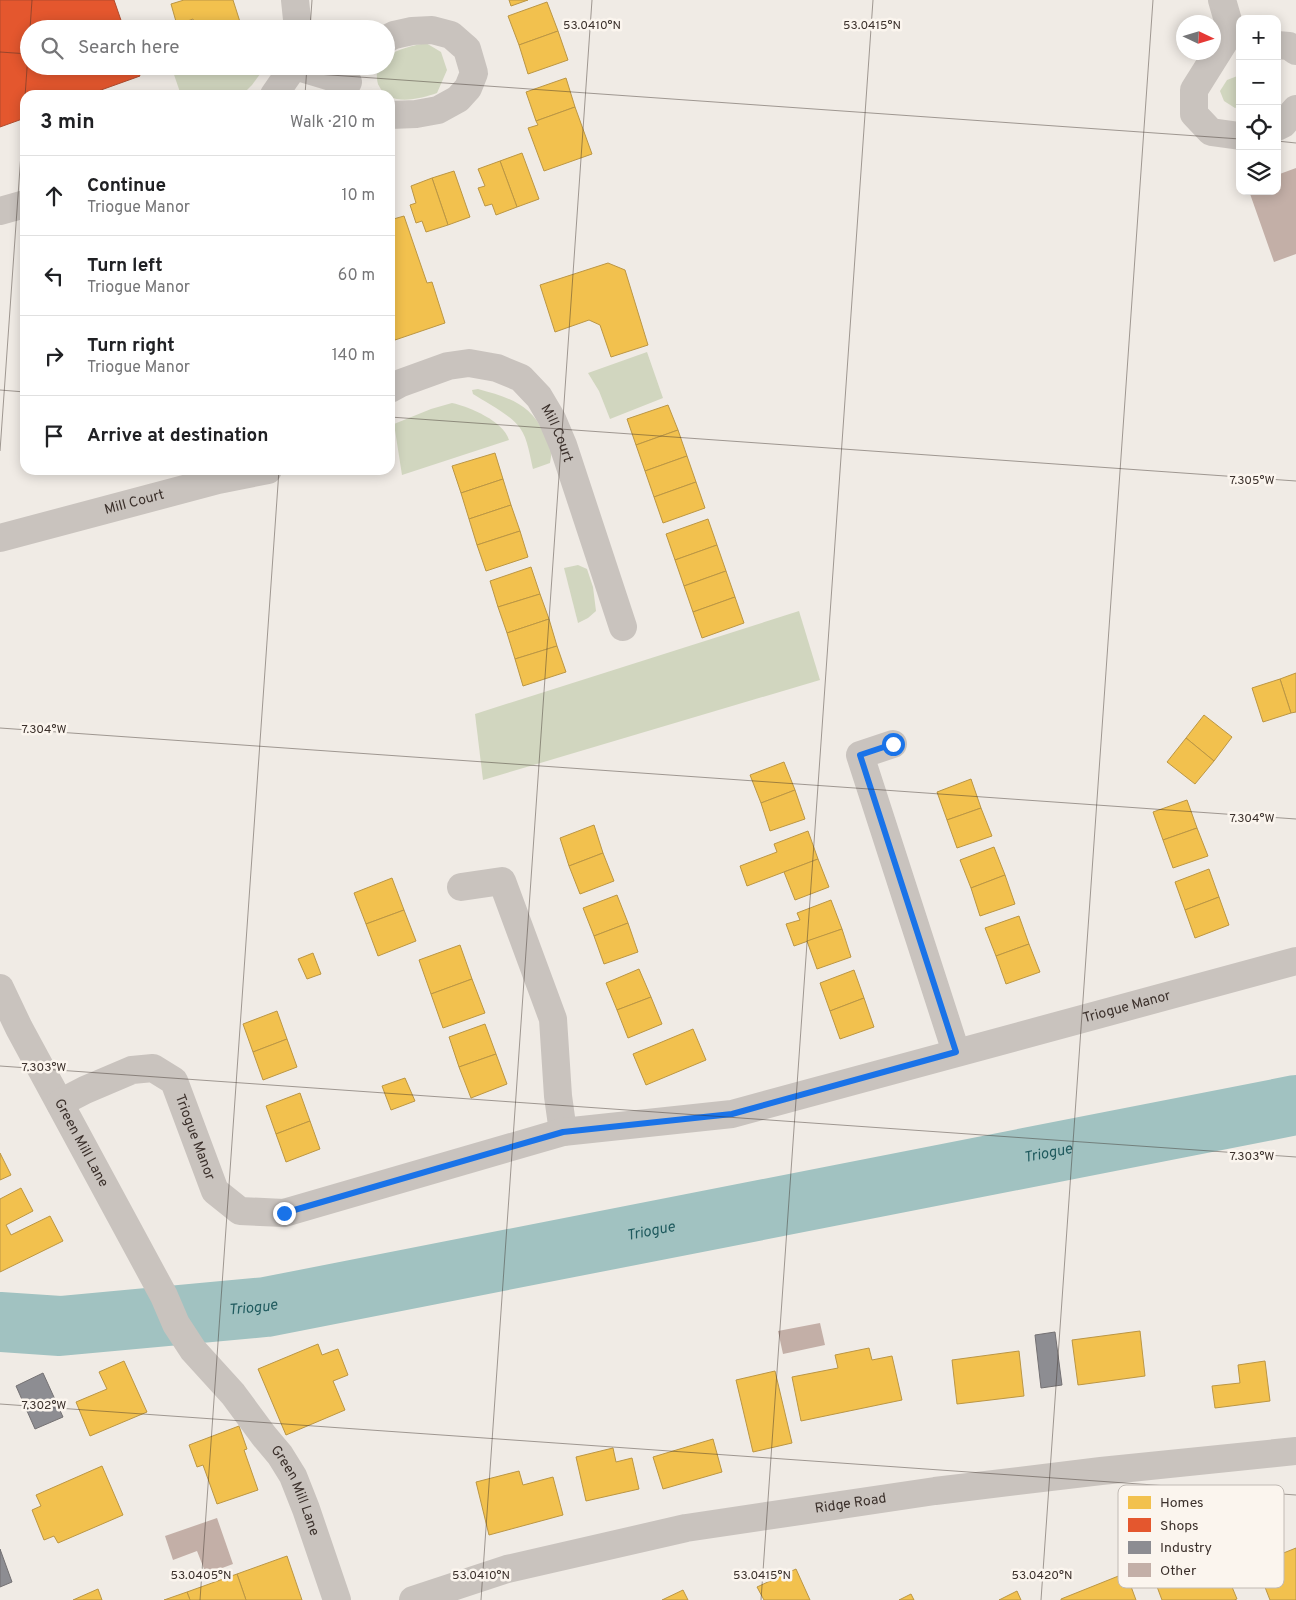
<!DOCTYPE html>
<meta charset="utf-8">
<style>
:root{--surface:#fff;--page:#f6f6f6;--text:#202124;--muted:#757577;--line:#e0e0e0}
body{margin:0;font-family:Overpass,sans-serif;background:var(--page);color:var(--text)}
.controls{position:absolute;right:15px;top:15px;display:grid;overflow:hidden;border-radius:10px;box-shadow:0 2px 12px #0003}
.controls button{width:45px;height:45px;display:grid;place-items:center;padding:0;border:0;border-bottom:1px solid var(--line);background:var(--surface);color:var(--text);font:25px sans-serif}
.compass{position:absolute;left:1176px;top:15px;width:45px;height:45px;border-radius:50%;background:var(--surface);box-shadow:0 2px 12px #0003;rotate:94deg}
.stop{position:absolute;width:15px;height:15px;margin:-11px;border:4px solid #1a73e8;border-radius:50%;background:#fff}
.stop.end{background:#1a73e8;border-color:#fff;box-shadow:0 1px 5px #0008}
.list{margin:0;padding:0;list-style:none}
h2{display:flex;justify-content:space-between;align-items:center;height:65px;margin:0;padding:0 20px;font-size:21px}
h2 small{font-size:16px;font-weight:400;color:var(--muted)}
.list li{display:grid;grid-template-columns:32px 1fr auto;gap:15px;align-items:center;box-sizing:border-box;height:80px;padding:0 20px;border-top:1px solid var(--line)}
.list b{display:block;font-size:19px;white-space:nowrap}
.list p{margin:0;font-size:16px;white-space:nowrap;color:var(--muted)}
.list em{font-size:16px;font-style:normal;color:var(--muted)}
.icon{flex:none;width:28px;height:28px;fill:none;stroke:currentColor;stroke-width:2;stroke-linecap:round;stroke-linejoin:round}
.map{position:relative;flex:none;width:1296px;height:1600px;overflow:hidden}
.search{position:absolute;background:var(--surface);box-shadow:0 2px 12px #0003;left:20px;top:20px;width:375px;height:55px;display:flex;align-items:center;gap:12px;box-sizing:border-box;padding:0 18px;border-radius:28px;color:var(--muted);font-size:19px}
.panel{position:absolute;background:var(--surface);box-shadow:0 2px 12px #0003;left:20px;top:90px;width:375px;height:385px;border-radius:15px}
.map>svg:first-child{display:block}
.green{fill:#d1d6bf}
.homes{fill:#f2c14e;stroke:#bb9644}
.shops{fill:#e4572e;stroke:#b14b2d}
.industry{fill:#8d8d92;stroke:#747173}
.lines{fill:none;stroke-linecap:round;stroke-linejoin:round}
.river{stroke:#a1c2c1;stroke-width:60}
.building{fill:#c3afa7}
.minor{stroke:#c9c3be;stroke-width:28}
.route{stroke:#1a73e8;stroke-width:6}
.ticks{fill:none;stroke:#3b302b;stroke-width:1;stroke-opacity:0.45}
.labels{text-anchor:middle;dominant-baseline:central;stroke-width:5;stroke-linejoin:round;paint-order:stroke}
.street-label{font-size:14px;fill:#3b302b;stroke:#fbf5ee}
.water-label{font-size:15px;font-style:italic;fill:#1f5a5e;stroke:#fbf5ee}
.key{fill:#fbf5ee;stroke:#c1bab4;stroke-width:1}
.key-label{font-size:14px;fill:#3b302b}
.ticks-label{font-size:12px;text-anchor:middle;fill:#3b302b;stroke:#fbf5ee;stroke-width:5;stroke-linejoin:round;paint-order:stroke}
</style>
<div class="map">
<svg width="1296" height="1600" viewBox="0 0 1296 1600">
<rect width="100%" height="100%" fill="#f0ebe5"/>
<g class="green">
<path d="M426 43 441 52 447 70 437 93C420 99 389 107 379 86 376 81 377 72 377 66H386V58C398 48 412 46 426 43Z"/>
<polygon points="171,66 266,66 252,85 242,95 181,95"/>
<polygon points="1240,75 1240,106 1235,108 1224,101 1220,91 1227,80"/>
<polygon points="647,352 663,398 610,419 599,391 588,373"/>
<path d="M478 389C507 397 530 403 544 433 551 447 553 448 550 463L533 469C530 457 528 439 520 428 511 415 487 403 473 394L472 390Z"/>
<path d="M452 403C470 407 503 421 509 440L402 475 394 424 431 409Z"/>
<polygon points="578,565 587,569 593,587 596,611 588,618 578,623 564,568"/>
<polygon points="799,611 820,680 483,780 475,714"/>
</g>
<g class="homes">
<polygon points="184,0 233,0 241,25 228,29 196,29 193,19 177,25 171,4"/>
<polygon points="509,0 528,0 511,6"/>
<polygon points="547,2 558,31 519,45 508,16"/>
<polygon points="558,31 568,60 528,74 519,45"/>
<polygon points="566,78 575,107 536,121 526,92"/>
<polygon points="575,107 592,154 544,171 528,128 538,125 536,121"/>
<polygon points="522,153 539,199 517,207 500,161"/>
<polygon points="500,161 517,207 496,215 492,204 485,206 478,188 485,186 478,169"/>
<polygon points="454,171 470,217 448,225 432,178"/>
<polygon points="432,178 448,225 426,232 422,221 416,223 410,205 416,203 411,186"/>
<polygon points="404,216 427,283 432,282 445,323 395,340 390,323 390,220"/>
<polygon points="608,263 625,270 648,345 611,357 600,325 589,320 555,332 540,285"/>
<polygon points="668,405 678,430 636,445 627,419"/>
<polygon points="678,430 687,456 645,471 636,445"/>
<polygon points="495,453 503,479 461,493 452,466"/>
<polygon points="687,456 696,482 654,497 645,471"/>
<polygon points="503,479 511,505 469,519 461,493"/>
<polygon points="696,482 705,508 663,523 654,497"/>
<polygon points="511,505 520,531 477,545 469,519"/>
<polygon points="708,519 717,545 675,560 666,534"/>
<polygon points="520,531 528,557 486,571 477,545"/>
<polygon points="717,545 726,571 684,586 675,560"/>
<polygon points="531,567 540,594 498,607 490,581"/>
<polygon points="726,571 735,597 693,612 684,586"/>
<polygon points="540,594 549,619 507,633 498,607"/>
<polygon points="735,597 744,623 702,638 693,612"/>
<polygon points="549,619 557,646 515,659 507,633"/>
<polygon points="557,646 566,672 523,686 515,659"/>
<polygon points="1296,673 1296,712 1291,713 1280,679"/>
<polygon points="1280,679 1291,713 1263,722 1252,688"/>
<polygon points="1204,715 1232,737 1214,761 1186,738"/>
<polygon points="1186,738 1214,761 1195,784 1167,762"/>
<polygon points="784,762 795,790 761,803 750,775"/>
<polygon points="971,779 981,808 947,820 937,792"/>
<polygon points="795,790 805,819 770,831 761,803"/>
<polygon points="1187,800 1197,828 1163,840 1153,812"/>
<polygon points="981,808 992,836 957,848 947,820"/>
<polygon points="594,825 603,853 569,866 560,838"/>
<polygon points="1197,828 1208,856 1173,868 1163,840"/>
<polygon points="808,831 818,859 747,886 740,866 777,852 774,844"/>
<polygon points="994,847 1005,875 971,888 960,860"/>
<polygon points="603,853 614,881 580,894 569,866"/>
<polygon points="818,859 829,887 795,900 784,872"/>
<polygon points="1209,869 1219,897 1185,910 1175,882"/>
<polygon points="1005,875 1015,904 980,916 971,888"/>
<polygon points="392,878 404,910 366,924 354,893"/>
<polygon points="617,895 628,923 594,936 583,908"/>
<polygon points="1219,897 1229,925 1195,938 1185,910"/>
<polygon points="831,900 842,929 794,946 786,924 800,920 797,913"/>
<polygon points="404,910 416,941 378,956 366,924"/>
<polygon points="1019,916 1029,944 996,956 985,928"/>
<polygon points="628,923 638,952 604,964 594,936"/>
<polygon points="842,929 851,957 817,969 807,941"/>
<polygon points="1029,944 1040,972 1006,984 996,956"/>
<polygon points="460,945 472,979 431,994 419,960"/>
<polygon points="313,953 321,974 307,979 298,959"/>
<polygon points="639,969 651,997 617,1010 606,983"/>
<polygon points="854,970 864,998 830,1011 820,983"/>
<polygon points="472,979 485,1013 443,1028 431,994"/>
<polygon points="651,997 662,1024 628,1038 617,1010"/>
<polygon points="864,998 874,1027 840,1039 830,1011"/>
<polygon points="277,1011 287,1039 253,1052 243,1024"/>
<polygon points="485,1024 496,1054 459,1067 449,1037"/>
<polygon points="693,1029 706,1060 646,1085 633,1054"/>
<polygon points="287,1039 297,1067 263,1080 253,1052"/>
<polygon points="496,1054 507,1084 471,1098 459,1067"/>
<polygon points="405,1078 415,1101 391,1110 382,1086"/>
<polygon points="300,1093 310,1121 276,1134 266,1106"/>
<polygon points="310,1121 320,1149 286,1162 276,1134"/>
<polygon points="0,1153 11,1175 0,1180"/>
<polygon points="21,1188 33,1211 6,1225 11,1235 50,1216 63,1241 0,1272 0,1199"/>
<polygon points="1140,1331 1145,1376 1078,1385 1072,1340"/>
<polygon points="318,1344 322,1355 338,1349 348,1375 333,1381 345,1410 286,1435 258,1369"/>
<polygon points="869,1348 872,1360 892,1356 902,1400 801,1421 792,1377 838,1368 835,1355"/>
<polygon points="1019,1351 1024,1396 957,1404 952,1360"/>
<polygon points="124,1361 147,1412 90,1436 76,1402 107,1389 99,1372"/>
<polygon points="1265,1361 1270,1401 1215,1408 1212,1386 1240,1383 1238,1365"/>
<polygon points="775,1371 792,1443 753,1452 736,1380"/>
<polygon points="239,1426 247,1449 244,1450 258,1490 217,1504 203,1465 197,1467 189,1445"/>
<polygon points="713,1439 722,1472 663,1489 653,1457"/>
<polygon points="613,1448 616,1462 632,1458 639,1489 586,1501 576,1457"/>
<polygon points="102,1466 123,1515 58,1543 54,1536 44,1540 32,1510 41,1506 36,1495"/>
<polygon points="519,1471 523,1485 553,1477 563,1515 489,1535 476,1482"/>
<polygon points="1296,1548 1296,1600 1270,1600 1256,1564"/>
<polygon points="287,1556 302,1600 246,1600 237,1574"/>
<polygon points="1220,1558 1237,1599 1234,1600 1162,1600 1156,1584"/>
<polygon points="796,1569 810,1600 764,1600 757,1587"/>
<polygon points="1126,1573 1136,1600 1061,1600 1061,1599"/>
<polygon points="237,1574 246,1600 190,1600 187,1592"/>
<polygon points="98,1589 102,1600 73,1600"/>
<polygon points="683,1590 688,1600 662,1600"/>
<polygon points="1017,1591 1021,1600 999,1600"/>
<polygon points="187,1592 190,1600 164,1600"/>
<polygon points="911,1594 914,1600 899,1600"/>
</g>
<polygon class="shops" points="0,0 114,0 124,29 29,29 29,66 136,66 140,76 87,95 25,95 25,118 0,127"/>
<g class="industry">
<polygon points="1055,1332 1062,1385 1041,1388 1035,1335"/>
<polygon points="43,1373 63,1417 35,1429 16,1386"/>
<polygon points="0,1549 12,1582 0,1587"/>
</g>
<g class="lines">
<path class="river" id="s1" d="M0 1322 60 1326 266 1307 1296 1105"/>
</g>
<g class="building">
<polygon points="1296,168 1296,254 1274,262 1249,191 1277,191 1277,175"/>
<polygon points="820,1323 825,1345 783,1354 778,1331"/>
<polygon points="217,1518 233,1564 206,1574 197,1551 173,1560 165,1536"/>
</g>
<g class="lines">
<g class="minor">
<polyline points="295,0 298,29"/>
<polyline points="1222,0 1231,31 1240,36"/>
<polyline points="1231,31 1194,90 1194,114 1211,132 1240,136"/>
<polyline points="386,39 394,35 412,31 432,30 451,35 467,49 474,73 468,88 458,99 438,110 416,114 390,115"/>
<polyline points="1277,45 1289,46 1296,51"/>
<polyline points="295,66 348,82"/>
<polyline points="274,95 294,66"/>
<polyline points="1277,127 1283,124 1296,109"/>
<polyline points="0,211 25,204"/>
<path id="s2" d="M390 389 401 383 448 366 469 363 497 368 521 378 539 397 552 419 563 445 623 627"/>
<path id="s3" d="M0 538 218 480 268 470"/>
<polyline points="893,744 860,755 956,1052"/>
<polyline points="461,887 502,881 553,1019 558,1096 563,1132"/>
<path id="s4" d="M0 988 19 1028 164 1296 176 1324 193 1350 233 1394 264 1436 280 1455 293 1476 306 1509 337 1600"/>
<path id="s5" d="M60 1103 85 1090 132 1070 153 1068 174 1081 215 1191 240 1211 284 1213 563 1132 732 1114 1296 961"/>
<path id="s6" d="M413 1600 507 1569 686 1528 935 1491 1101 1471 1296 1451"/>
</g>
</g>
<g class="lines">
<polyline class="route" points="284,1213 563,1132 732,1114 956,1052 860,755 893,744"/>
</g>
<path class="ticks" d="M30 29 32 0M310 29 312 0M0 52 29 54M203 66 1240 139M305 95 307 66M1277 141 1296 143M0 390 25 392M390 417 1296 481M0 451 29 40M0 728 1296 819M0 1066 1296 1157M0 1404 1296 1495M200 1600 279 470M481 1600 592 0M761 1600 873 0M1041 1600 1153 0"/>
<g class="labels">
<g class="street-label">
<text stroke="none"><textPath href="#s2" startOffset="205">Mill Court</textPath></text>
<text stroke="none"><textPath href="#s3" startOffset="139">Mill Court</textPath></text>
<text stroke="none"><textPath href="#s5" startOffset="1188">Triogue Manor</textPath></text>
<text stroke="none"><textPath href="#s5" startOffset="185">Triogue Manor</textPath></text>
<text stroke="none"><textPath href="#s4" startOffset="175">Green Mill Lane</textPath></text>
<text stroke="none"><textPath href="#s4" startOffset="586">Green Mill Lane</textPath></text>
<text stroke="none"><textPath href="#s6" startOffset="449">Ridge Road</textPath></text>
</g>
<g class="water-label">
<text stroke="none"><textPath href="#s1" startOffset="1064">Triogue</textPath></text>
<text stroke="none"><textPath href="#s1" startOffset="659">Triogue</textPath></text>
<text stroke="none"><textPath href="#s1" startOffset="254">Triogue</textPath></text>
</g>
</g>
<rect x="1118" y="1485" width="166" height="103" rx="8" class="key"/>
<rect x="1128" y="1496" width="23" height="13" fill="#f2c14e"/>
<rect x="1128" y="1518" width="23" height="14" fill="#e4572e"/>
<rect x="1128" y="1541" width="23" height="13" fill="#8d8d92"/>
<rect x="1128" y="1563" width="23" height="14" fill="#c3afa7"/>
<g class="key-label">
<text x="1160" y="1507">Homes</text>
<text x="1160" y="1530">Shops</text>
<text x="1160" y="1552">Industry</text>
<text x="1160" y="1575">Other</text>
</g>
<g class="ticks-label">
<text x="592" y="29">53.0410°N</text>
<text x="872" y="29">53.0415°N</text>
<text x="1252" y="484">7.305°W</text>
<text x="44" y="733">7.304°W</text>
<text x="1252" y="822">7.304°W</text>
<text x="44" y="1071">7.303°W</text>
<text x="1252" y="1160">7.303°W</text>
<text x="44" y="1409">7.302°W</text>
<text x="201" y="1579">53.0405°N</text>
<text x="481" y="1579">53.0410°N</text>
<text x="762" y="1579">53.0415°N</text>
<text x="1042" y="1579">53.0420°N</text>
</g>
</svg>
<div class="controls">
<button>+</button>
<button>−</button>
<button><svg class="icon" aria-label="locate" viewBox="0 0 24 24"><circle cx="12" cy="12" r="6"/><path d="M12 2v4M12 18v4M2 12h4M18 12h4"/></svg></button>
<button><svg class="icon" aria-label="layers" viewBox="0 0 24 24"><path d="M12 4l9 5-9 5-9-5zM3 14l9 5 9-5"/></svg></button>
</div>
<svg class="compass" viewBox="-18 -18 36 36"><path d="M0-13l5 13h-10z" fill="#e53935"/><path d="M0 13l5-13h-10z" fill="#757577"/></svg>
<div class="stop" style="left:893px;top:744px"></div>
<div class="stop end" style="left:284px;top:1213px"></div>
<div class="search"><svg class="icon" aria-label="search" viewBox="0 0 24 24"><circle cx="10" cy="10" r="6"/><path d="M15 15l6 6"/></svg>Search here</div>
<section class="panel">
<h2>3 min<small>Walk · 210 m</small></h2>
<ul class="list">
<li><svg class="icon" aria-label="ahead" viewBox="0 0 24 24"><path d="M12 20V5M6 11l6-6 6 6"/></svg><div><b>Continue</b><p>Triogue Manor</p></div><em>10 m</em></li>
<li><svg class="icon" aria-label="left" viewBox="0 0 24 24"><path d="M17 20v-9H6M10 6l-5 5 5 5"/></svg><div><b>Turn left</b><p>Triogue Manor</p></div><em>60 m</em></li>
<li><svg class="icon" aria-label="right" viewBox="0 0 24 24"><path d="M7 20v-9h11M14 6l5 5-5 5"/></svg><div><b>Turn right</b><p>Triogue Manor</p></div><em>140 m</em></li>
<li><svg class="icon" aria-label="arrive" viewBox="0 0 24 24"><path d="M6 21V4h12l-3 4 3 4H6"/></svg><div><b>Arrive at destination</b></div></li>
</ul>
</section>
</div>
